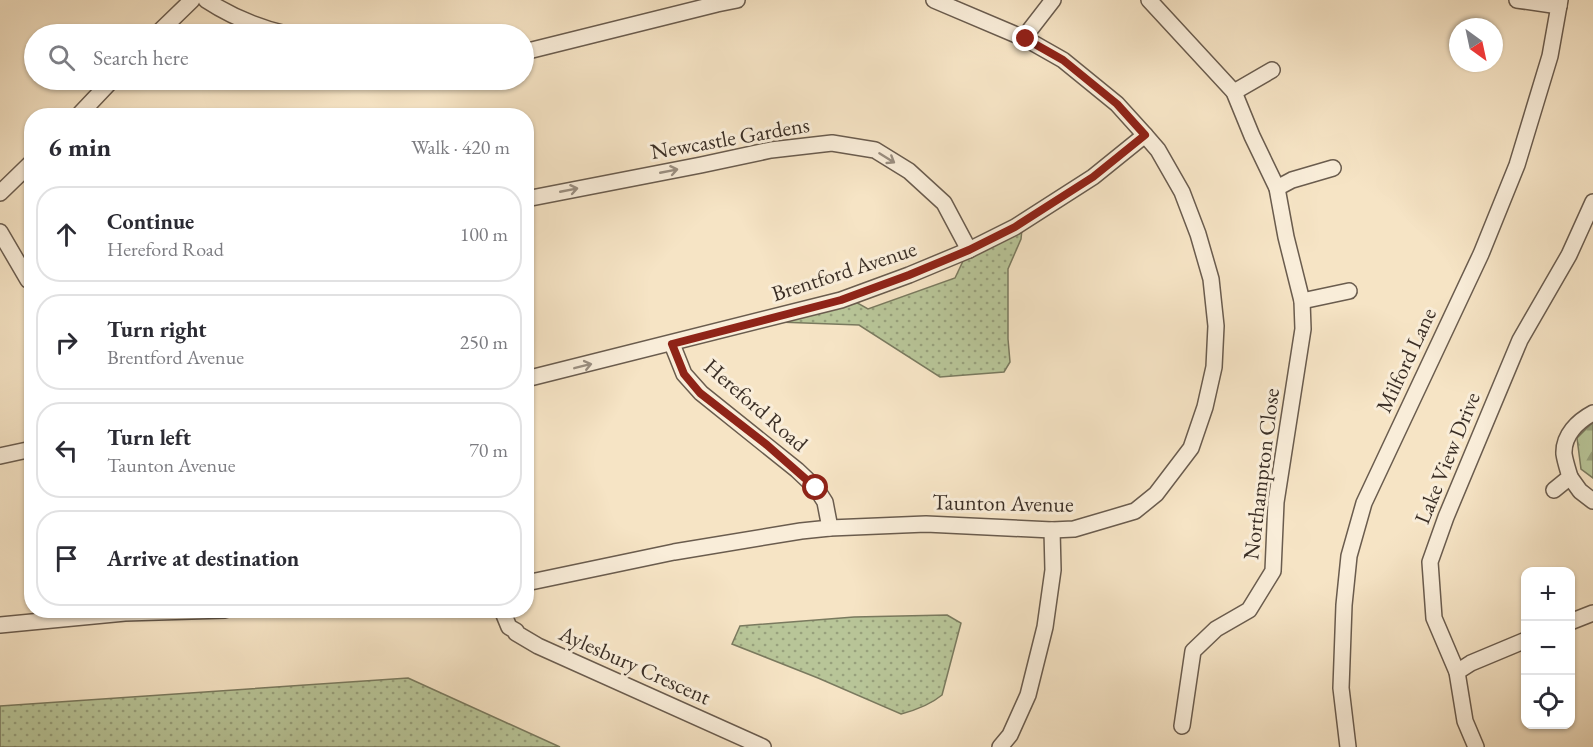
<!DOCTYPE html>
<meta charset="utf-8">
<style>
:root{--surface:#fff;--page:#f7f7f7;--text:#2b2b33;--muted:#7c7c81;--line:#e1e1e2}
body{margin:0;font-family:"EB Garamond",serif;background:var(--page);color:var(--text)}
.controls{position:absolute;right:18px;bottom:18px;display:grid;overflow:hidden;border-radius:12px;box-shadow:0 2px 4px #0004}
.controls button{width:54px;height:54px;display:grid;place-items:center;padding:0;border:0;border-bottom:2px solid var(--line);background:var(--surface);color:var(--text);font:30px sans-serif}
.compass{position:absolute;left:1449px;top:18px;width:54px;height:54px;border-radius:50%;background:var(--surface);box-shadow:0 2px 4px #0004;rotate:147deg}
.stop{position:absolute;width:18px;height:18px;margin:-14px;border:4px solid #8f2418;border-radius:50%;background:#fff}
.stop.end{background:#8f2418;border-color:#fff;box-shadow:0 2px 6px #0008}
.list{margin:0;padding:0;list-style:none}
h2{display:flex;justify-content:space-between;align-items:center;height:78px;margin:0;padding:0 24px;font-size:26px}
h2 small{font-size:20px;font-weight:400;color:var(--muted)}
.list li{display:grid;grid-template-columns:39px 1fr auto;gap:18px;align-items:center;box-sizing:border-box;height:96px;margin:0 12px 12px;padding:0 12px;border:2px solid var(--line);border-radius:24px}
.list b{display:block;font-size:22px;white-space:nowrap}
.list p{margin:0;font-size:20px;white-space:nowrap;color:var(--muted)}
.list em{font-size:20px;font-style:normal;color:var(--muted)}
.icon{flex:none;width:33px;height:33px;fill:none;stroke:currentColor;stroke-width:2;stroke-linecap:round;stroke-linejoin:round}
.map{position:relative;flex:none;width:1593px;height:747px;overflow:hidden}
.search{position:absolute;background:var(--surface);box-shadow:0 2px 4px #0004;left:24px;top:24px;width:510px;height:66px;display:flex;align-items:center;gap:15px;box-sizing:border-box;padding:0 21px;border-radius:33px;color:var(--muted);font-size:22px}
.panel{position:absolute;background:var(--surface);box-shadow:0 2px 4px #0004;left:24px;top:108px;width:510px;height:510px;border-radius:24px}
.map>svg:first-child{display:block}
.grass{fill:url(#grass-dots);stroke:#7a7a5f;stroke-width:1.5}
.forest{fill:url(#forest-firs);stroke:#7a7a5f;stroke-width:1.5}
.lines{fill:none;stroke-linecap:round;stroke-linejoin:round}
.minor-casing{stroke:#6a5c4e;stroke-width:18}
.minor{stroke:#f9edd9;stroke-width:15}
.oneway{stroke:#9a8e80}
.route{stroke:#8f2418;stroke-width:8}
.labels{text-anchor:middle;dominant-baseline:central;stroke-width:6;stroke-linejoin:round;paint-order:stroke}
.street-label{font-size:22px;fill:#3b2f26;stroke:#f9edd9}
</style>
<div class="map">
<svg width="1593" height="747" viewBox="0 0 1593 747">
<defs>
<pattern id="grass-dots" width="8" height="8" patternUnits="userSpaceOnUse" patternTransform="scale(1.5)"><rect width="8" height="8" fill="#b8c598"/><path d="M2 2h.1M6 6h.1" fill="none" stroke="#97a07c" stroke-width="1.8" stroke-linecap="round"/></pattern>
<pattern id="forest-firs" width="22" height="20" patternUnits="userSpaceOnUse" patternTransform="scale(1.5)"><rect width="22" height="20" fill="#b8c598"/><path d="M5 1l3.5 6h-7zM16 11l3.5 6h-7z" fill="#97a07c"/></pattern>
</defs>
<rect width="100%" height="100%" fill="#f6e4c5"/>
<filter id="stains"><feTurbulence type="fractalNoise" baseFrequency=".00333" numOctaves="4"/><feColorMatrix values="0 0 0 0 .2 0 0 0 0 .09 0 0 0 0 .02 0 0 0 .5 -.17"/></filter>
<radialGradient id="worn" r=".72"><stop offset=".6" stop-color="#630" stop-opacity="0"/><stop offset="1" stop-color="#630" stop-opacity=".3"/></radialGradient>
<g class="grass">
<polygon points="1022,229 1021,239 1008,269 1008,339 1010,362 1004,372 940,377 859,325 778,322 854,301 868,309 955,278 964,259"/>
<path d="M947 615 961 623 942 695C930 705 916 710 901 714L818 678 732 644 740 626 854 617Z"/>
<polygon points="408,678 560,747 0,747 0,706"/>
</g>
<polygon class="forest" points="1593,422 1593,478 1581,469 1577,438"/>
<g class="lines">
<defs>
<g id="minor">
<path d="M206 0C232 17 256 27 286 34"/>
<polyline points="1149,0 1234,92 1252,136 1277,188 1286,237 1302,301 1303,329 1276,502 1273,571 1249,610 1216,629 1193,651 1182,726"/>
<polyline points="1517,0 1559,6"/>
<polyline points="157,34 192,0"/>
<polyline points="1026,39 1029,31 1053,0"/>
<polyline points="524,52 717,4 737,0"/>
<polyline points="1234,92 1272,70"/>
<polyline points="78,116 112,80"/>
<polyline points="1277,188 1292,180 1333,168"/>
<polyline points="0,193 32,162"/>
<polyline points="526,199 701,165 771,150 832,143 875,150 909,171 944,203 969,250"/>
<polyline points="0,232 28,280 32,282"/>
<polyline points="1302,301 1349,291"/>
<polyline points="672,344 684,374 701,393 797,470 816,488 825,502 830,528"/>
<polyline points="526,379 841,300 909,275 969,250 1015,227 1093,177 1145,135"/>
<polyline points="0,456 32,449"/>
<polyline points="1570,477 1580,491 1593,501"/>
<path d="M1554 490 1570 477C1568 470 1565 461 1564 454 1563 435 1578 421 1593 413"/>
<polyline points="526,583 674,552 801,531 830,528 926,524 1052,530 1074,529 1135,511 1156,494 1191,448 1205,407 1214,367 1216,326 1211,279 1198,234 1182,192 1158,150 1145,135 1117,104 1063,60 1026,39 934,0"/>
<polyline points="502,610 509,627 516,631 516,633 538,646 763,747"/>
<polyline points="1570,622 1593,613"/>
<polyline points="0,625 125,613 225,610"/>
<polyline points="1457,672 1471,663 1526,640"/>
<polyline points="1000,747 1010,735 1028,695 1045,627 1053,570 1052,530"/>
<polyline points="1348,747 1341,688 1344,605 1349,556 1364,503 1481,254 1517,165 1550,56 1560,0"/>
<polyline points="1476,747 1465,721 1457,672 1434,618 1430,562 1446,517 1520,340 1569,255 1593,202"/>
</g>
</defs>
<use href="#minor" class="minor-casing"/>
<use href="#minor" class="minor"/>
</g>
<defs><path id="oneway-shaft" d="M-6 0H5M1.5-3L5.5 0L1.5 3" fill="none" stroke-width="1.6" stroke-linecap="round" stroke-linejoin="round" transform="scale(1.5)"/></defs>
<g class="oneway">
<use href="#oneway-shaft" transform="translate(887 158) rotate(32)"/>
<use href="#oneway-shaft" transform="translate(669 171) rotate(-11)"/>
<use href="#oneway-shaft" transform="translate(569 190) rotate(-11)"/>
<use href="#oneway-shaft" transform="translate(583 366) rotate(-14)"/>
</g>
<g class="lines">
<polyline class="route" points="816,488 767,445 700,393 684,374 672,344 841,300 909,275 969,250 1015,227 1093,177 1145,135 1117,104 1063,60 1026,39"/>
</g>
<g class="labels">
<g class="street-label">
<text transform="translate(730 138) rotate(-10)">Newcastle Gardens</text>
<text transform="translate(844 271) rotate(-18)">Brentford Avenue</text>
<text transform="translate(1406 360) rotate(-65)">Milford Lane</text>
<text transform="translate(756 405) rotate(41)">Hereford Road</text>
<text transform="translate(1447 458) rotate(-68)">Lake View Drive</text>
<text transform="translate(1261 474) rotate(-83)">Northampton Close</text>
<text transform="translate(1003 503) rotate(1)">Taunton Avenue</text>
<text transform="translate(635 665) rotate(24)">Aylesbury Crescent</text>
</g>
</g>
<rect width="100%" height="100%" filter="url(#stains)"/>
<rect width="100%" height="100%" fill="url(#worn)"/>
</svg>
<div class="controls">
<button>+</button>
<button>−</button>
<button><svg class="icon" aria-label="locate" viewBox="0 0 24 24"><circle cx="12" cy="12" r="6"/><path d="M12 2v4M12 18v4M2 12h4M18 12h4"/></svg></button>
</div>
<svg class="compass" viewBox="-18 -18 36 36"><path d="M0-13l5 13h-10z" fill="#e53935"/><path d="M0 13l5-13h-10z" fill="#7c7c81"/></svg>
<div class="stop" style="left:816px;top:488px"></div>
<div class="stop end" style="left:1026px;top:39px"></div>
<div class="search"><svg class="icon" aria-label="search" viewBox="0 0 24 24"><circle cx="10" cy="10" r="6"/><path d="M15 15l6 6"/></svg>Search here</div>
<section class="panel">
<h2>6 min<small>Walk · 420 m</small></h2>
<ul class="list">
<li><svg class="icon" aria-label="ahead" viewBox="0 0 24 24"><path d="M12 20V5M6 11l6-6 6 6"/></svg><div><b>Continue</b><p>Hereford Road</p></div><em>100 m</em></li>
<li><svg class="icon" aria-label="right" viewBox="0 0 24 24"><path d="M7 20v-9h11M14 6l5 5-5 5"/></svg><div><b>Turn right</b><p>Brentford Avenue</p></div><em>250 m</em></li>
<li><svg class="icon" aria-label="left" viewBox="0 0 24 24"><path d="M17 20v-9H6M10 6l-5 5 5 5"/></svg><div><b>Turn left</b><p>Taunton Avenue</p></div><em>70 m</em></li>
<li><svg class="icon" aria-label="arrive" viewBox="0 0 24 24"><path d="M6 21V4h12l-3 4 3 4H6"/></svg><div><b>Arrive at destination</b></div></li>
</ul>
</section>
</div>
